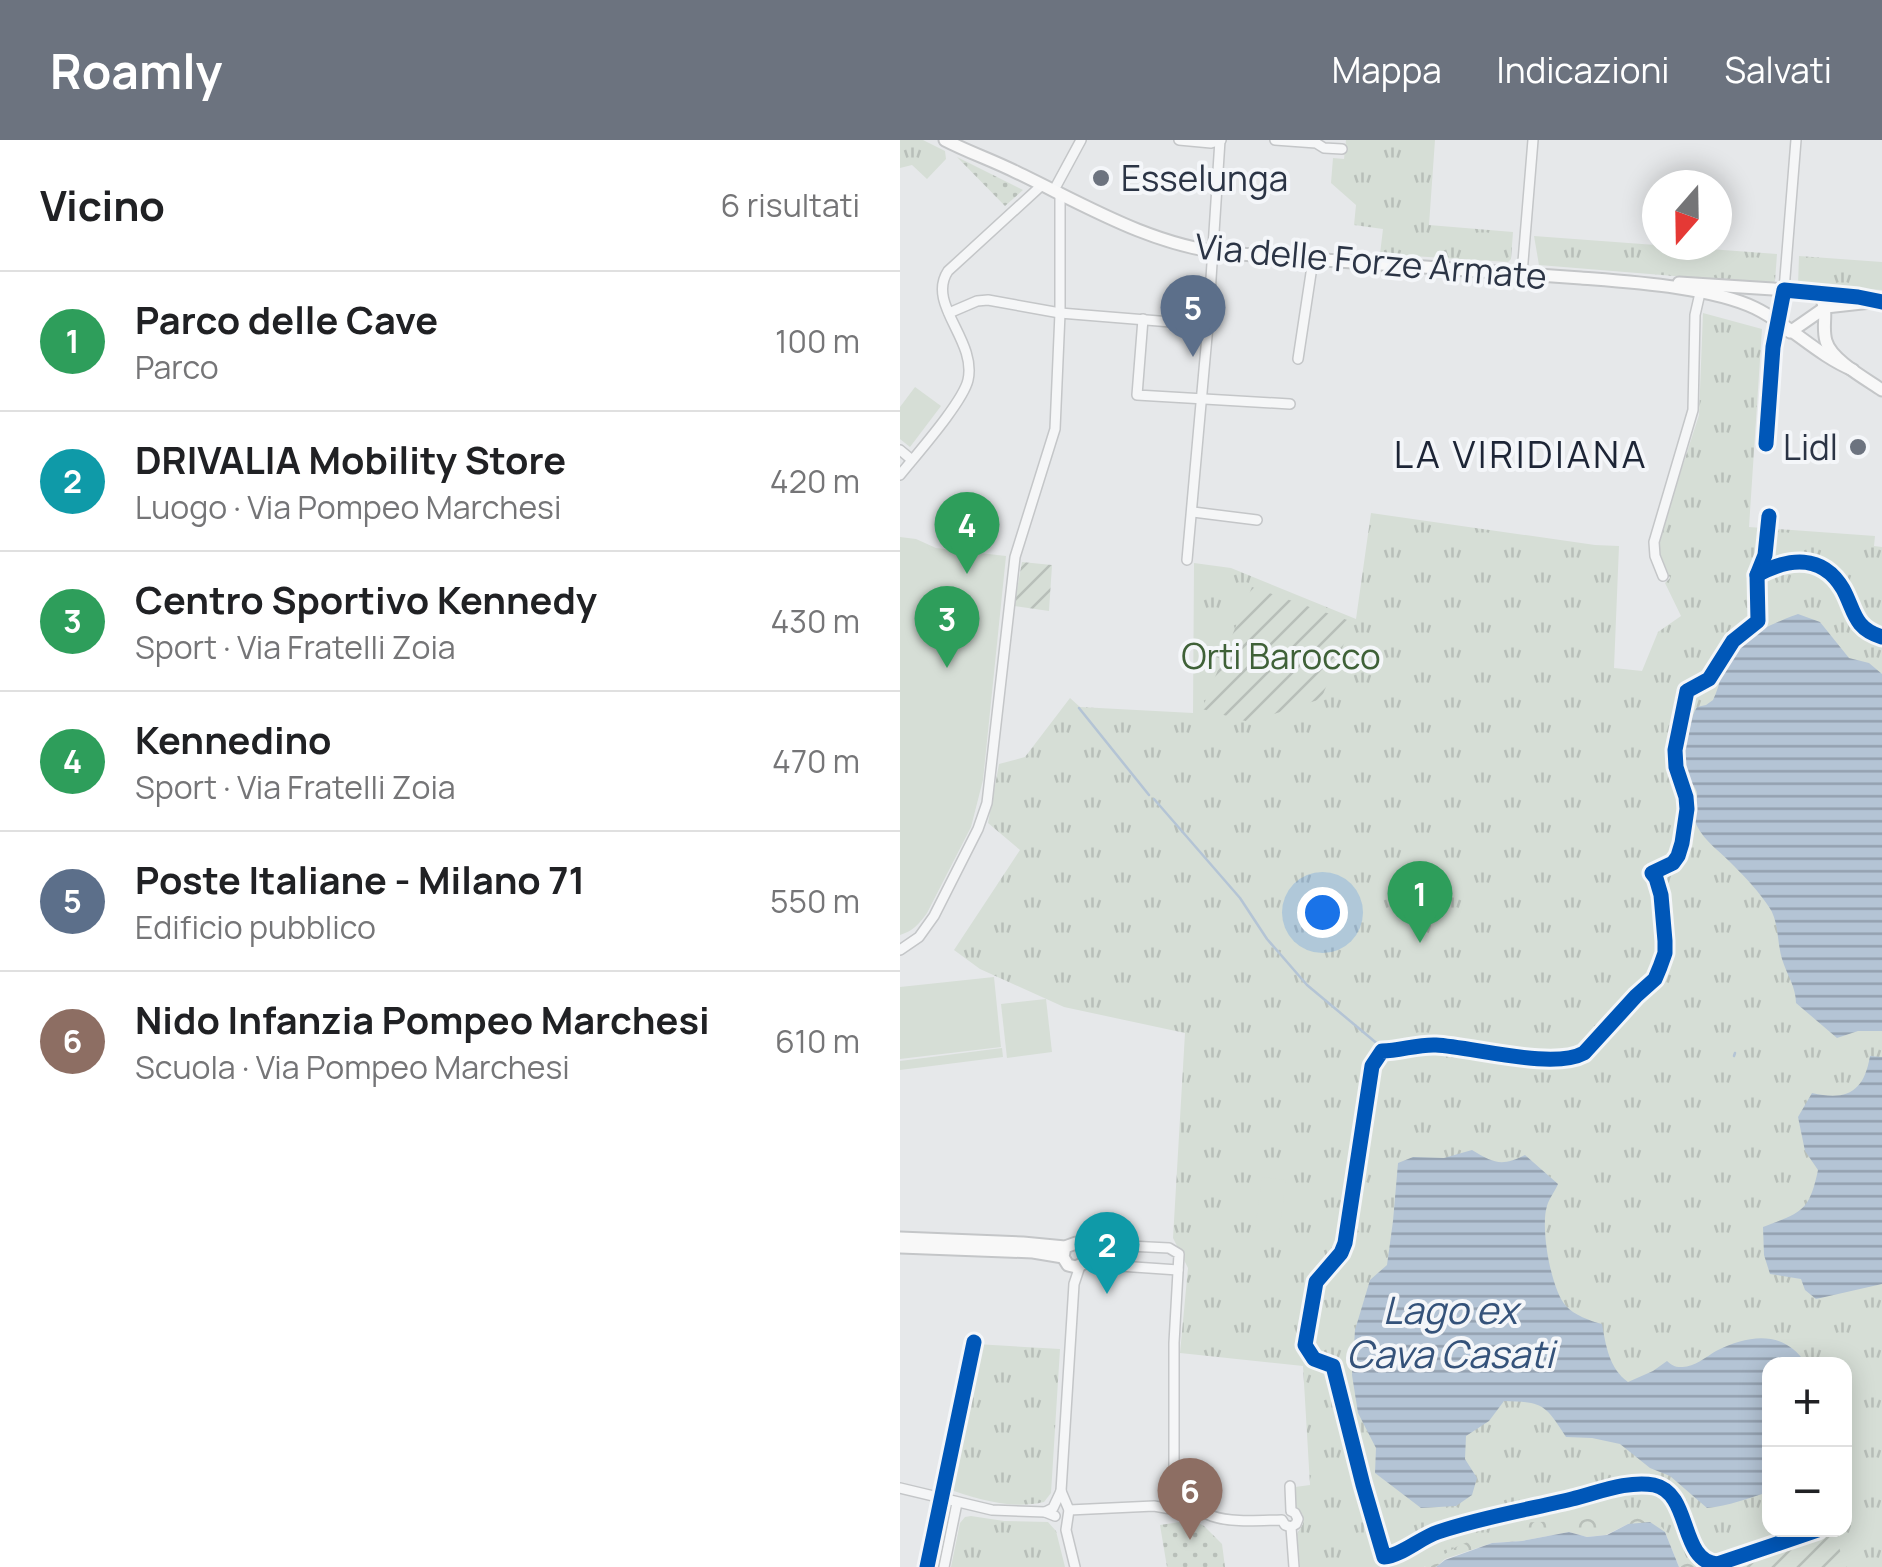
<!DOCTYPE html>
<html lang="it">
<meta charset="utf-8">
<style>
:root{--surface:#fff;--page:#f2f2f2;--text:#202124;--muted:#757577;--line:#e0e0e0;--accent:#6c737f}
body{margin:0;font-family:Manrope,sans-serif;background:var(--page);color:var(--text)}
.controls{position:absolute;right:30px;bottom:30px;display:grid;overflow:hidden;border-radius:20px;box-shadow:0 5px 25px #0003}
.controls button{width:90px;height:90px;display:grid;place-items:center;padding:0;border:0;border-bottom:2px solid var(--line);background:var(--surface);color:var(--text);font:50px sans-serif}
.compass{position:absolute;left:742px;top:30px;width:90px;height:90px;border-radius:50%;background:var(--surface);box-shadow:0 5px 25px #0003;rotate:200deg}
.you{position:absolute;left:422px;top:772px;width:35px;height:35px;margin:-25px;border:8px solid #fff;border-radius:50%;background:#1a73e8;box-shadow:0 0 0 15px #1a73e833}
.badge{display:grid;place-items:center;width:65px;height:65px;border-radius:50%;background:var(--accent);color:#fff;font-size:32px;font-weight:700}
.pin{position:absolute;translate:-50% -82px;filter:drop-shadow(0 2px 5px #0008)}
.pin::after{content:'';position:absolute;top:52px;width:35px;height:30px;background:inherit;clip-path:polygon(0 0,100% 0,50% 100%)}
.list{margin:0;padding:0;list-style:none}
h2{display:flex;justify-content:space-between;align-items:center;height:130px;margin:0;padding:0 40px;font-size:42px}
h2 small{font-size:32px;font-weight:400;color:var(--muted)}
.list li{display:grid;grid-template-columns:65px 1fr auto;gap:30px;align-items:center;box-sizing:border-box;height:140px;padding:0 40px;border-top:2px solid var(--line)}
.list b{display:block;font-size:38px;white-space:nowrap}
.list p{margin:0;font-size:32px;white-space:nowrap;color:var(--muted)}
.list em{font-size:32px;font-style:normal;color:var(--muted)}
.map{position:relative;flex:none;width:982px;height:1427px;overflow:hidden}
header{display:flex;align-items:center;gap:60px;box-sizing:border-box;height:140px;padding:0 50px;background:var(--accent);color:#fff}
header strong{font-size:48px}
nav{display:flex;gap:55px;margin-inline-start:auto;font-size:35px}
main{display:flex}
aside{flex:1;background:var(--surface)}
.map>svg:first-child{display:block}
.grass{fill:url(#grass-dots)}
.forest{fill:url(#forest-crowns)}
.park{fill:url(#park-tufts);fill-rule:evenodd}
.garden{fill:url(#garden-furrows)}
.pitch{fill:#d6ded6}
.water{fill:url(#water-rules)}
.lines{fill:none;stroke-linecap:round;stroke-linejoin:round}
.stream{stroke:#b4c4d5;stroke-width:2.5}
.street-casing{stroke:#c4c6c8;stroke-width:12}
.secondary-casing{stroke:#c4c6c8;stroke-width:15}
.street{stroke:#f5f6f7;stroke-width:9}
.secondary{stroke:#f8f8f8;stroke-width:11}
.cycleway-casing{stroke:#f4f6f9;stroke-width:21}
.cycleway{stroke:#0057b8;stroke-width:15}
.poi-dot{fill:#6c737f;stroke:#f4f6f9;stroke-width:4}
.labels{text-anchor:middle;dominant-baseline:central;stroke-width:8;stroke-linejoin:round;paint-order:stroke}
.poi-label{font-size:35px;fill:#2b3445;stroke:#f4f6f9;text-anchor:start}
.street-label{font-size:35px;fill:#2b3445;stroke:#f4f6f9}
.park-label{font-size:35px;fill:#3f6138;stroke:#f4f6f9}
.neighbourhood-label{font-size:38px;letter-spacing:2.5px;fill:#1d2536;stroke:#f4f6f9}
.water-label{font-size:38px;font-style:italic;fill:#34527a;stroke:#f4f6f9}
</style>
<header>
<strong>Roamly</strong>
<nav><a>Mappa</a><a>Indicazioni</a><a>Salvati</a></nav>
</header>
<main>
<aside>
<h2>Vicino<small>6 risultati</small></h2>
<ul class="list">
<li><span class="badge" style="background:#2e9e5b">1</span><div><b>Parco delle Cave</b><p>Parco</p></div><em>100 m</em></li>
<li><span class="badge" style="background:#0f9aa8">2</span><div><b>DRIVALIA Mobility Store</b><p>Luogo · Via Pompeo Marchesi</p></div><em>420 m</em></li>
<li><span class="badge" style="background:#2e9e5b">3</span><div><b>Centro Sportivo Kennedy</b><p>Sport · Via Fratelli Zoia</p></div><em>430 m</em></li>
<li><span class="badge" style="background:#2e9e5b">4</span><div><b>Kennedino</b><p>Sport · Via Fratelli Zoia</p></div><em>470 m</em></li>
<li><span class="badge" style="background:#5c6f8a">5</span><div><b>Poste Italiane - Milano 71</b><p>Edificio pubblico</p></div><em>550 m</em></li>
<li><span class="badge" style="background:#8d6e63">6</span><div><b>Nido Infanzia Pompeo Marchesi</b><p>Scuola · Via Pompeo Marchesi</p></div><em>610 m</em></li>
</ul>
</aside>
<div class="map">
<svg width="982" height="1427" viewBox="0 0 982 1427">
<defs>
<pattern id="grass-dots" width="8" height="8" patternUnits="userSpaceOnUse" patternTransform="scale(2.5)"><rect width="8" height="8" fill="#d6ded6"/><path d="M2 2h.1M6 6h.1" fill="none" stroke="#b8bfb9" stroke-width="1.8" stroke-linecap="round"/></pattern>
<pattern id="forest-crowns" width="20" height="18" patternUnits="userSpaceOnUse" patternTransform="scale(2.5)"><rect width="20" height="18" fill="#d6ded6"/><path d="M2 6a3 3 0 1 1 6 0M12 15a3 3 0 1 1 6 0" fill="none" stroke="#b8bfb9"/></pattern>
<pattern id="park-tufts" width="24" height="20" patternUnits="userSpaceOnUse" patternTransform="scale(2.5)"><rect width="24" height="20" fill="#d6ded6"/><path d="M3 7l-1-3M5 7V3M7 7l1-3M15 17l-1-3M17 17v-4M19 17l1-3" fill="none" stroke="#b8bfb9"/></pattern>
<pattern id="garden-furrows" width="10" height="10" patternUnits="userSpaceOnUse" patternTransform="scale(2.5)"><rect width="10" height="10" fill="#d6ded6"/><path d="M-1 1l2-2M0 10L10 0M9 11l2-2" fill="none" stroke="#b8bfb9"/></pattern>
<pattern id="water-rules" width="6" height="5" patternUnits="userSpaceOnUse" patternTransform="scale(2.5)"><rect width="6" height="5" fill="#b4c4d5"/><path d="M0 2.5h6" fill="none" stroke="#93a0af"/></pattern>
</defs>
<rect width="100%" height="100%" fill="#e6e8ea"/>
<g class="grass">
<polygon points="57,17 123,50 105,66"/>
<polygon points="293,1380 304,1386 322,1404 325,1427 267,1427 260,1385"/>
</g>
<polygon class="forest" points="716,1337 800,1427 779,1427 765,1392 728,1384 706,1395 687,1397 669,1392 622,1401 592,1403 545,1419 536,1427 525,1427 530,1412"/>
<g class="park">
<polygon points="0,0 23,0 45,11 46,19 27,39 12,25 0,28"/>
<polygon points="446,0 535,0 529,85 613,92 611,119 608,122 480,114 483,89 454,85 456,65 431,43 433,18 444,19"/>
<polygon points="634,96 877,114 875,141 872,144 639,125"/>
<polygon points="899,116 982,122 982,150 898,145"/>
<path d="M803 173 862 189 849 387 975 396 974 406 982 407V1427H794L762 1387 741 1376 723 1375 669 1381 612 1383 556 1407 524 1427H400L397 1394 403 1384V1375L396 1367 395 1347 410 1345 403 1226 280 1213 288 1128 273 1098 285 893 164 867 80 829 54 810 120 710 88 683 99 624 125 617 170 558 180 567 293 573 294 423 331 428 456 479 471 373 695 405 719 406 714 528 742 531 758 492 781 476 765 443 770 438 759 411 760 396 799 275ZM869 1224H944V1390H869Z"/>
<path d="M76 1204 160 1209 151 1353 144 1362C111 1370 77 1359 45 1348Z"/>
<polygon points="71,1376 104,1381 148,1382 156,1391 165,1427 51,1427 60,1383 65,1377"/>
</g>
<g class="garden">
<polygon points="122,422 152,425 149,471 114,466"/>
<polygon points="352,447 453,482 421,559 349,582 302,569"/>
<polygon points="932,1391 947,1427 838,1427 836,1421"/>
</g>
<g class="pitch">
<polygon points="15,247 41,266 10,307 0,299 0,267"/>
<path d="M0 397 16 399 36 408 106 416 83 640 71 687 27 773C19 784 13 791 0 795Z"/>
<polygon points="94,837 101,907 0,919 0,847"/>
<polygon points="146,859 152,912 107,918 101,864"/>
<polygon points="102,908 103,917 0,930 0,921"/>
<polygon points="362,1037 386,1040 379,1093 355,1089"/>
</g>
<g class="water">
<path d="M898 474 920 482 949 518 969 523 982 534V891H958L937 898 896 863C896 847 887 835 882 819 877 803 879 781 869 767 860 753 846 738 834 726 822 713 805 702 797 686 784 660 814 660 781 633 779 619 783 613 787 600 791 588 790 578 797 567L806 565 813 560C821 544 823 521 834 508 844 496 883 479 898 474Z"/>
<path d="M970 916 982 917V1144L916 1159 905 1150 901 1139 870 1134 864 1115 863 1087C901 1072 909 1073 918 1030L905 1011 898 977 912 953C947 961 964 952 970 916Z"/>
<path d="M572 1010C594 1023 601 1027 625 1015L658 1044C655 1051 649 1059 647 1066 640 1087 651 1150 666 1166 674 1175 690 1181 702 1184 706 1206 709 1228 728 1242L753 1231 767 1221C772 1225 774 1227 781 1227 793 1228 806 1217 816 1211 850 1194 884 1190 906 1224H869V1352C848 1358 829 1366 807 1368L770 1336 750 1328 720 1304 692 1298 666 1297C645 1264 643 1262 604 1261L589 1281 566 1296 565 1319 577 1338 572 1355 556 1366 521 1368 475 1333 476 1308 458 1273 452 1235 455 1190 470 1140 487 1125 493 1081 498 1023 513 1017 544 1018Z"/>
<polygon points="750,1382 765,1392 779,1427 536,1427 545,1420 592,1403 622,1401 669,1392 687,1397 707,1395 728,1384"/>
</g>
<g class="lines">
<g class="stream">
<polyline points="179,568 249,655"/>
<polyline points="254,659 340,758 367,799 407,845 480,906 486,907 526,902"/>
<polyline points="534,901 600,910"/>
<polyline points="606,911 662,914 676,911"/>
<polyline points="834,916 835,913"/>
</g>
<defs>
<g id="street">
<polyline points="279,0 311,3 321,0"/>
<polyline points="375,0 416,3 424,8 442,9"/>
<polyline points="154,50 181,0"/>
<polyline points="622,134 633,0"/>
<polyline points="884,150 896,0"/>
<polyline points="49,173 77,161 88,160 160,173 308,185"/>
<polyline points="243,179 237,255 390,264"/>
<polyline points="398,219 413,120"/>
<polyline points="0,310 12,320"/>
<path d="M0 335C16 315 63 262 68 240 77 200 26 164 48 131L142 45"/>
<polyline points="293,372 357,380"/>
<polyline points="287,420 308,185 320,0"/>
<polyline points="763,436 755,416 754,402 793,270 795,175 800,153"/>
<polyline points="0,810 19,797 34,776 78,689 87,663 115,417 155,289 160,173 160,53"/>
<path d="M186 1109 196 1110 208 1105 269 1108 279 1114 274 1203V1333C290 1388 336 1381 382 1380L385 1385 391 1387"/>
<polyline points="186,1119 205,1125 278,1130"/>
<polyline points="390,1346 391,1371 395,1373 398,1379 396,1384 391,1387 394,1427"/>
<polyline points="0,1348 92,1370 145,1372 155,1376"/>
<polyline points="161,1351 169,1370 166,1390 175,1427"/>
<polyline points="169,1370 254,1366 271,1369"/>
<polyline points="145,1372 153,1368 161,1351 174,1144 180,1126"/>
<polyline points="44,1427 57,1363"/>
</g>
<g id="secondary">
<path d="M45 0C68 12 92 20 116 32 183 64 250 105 325 113L681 138C731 142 811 147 855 168 890 185 917 215 953 230"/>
<polyline points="779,143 873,149 958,157 982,162"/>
<path d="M919 154C930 170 921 184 926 201 931 220 966 239 982 250"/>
<polyline points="878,183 884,150"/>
<polyline points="890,192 926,167 971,162"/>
<polyline points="0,1098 123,1103 165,1107 176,1103 182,1105 187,1111 184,1123 176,1127 168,1125 163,1117 165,1107"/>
<polyline points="0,1107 133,1112 163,1117"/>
</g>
</defs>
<use href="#street" class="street-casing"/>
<use href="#secondary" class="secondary-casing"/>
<use href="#street" class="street"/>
<use href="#secondary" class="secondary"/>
<defs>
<g id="cycleway">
<polyline points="866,304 873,207 884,150 958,157 982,162"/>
<path d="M869 376 865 415 857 435 858 481 833 501 809 539 787 551 775 610 776 627 786 657 787 669 782 703 778 716 773 723 752 733 756 738 761 755 765 801V813L760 827 755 839 736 856 684 913C653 930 573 907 536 905 518 904 500 911 482 911L472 926 445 1103 441 1113 416 1142 405 1205 414 1219 433 1226 463 1345 484 1417C501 1416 520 1398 538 1392 582 1377 627 1370 672 1359 697 1353 728 1340 754 1345 792 1353 779 1421 817 1424L918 1390"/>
<path d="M857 435C888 418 922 413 943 449 955 471 953 488 982 497"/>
<polyline points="27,1427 74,1202"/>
</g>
</defs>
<use href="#cycleway" class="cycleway-casing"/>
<use href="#cycleway" class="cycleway"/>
</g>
<g class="poi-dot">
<circle cx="201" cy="38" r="10"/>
<circle cx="958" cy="307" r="10"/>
</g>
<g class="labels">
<g class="poi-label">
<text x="221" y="38">Esselunga</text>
<text x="938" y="307" text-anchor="end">Lidl</text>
</g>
<g class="street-label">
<text transform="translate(471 121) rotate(5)">Via delle Forze Armate</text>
</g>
<g class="park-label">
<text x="381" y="516">Orti Barocco</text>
</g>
<g class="neighbourhood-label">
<text x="621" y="313">LA VIRIDIANA</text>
</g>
<g class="water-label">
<text x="550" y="1169">Lago ex<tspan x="550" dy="44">Cava Casati</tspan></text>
</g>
</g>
</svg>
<div class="controls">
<button>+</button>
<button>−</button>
</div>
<svg class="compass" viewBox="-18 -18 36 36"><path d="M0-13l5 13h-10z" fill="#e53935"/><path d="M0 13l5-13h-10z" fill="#757577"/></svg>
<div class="you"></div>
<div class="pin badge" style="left:520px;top:803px;background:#2e9e5b">1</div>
<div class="pin badge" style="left:207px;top:1154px;background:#0f9aa8">2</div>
<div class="pin badge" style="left:47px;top:528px;background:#2e9e5b">3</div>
<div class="pin badge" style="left:67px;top:434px;background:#2e9e5b">4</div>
<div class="pin badge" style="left:293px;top:217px;background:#5c6f8a">5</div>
<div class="pin badge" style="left:290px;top:1400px;background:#8d6e63">6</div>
</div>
</main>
